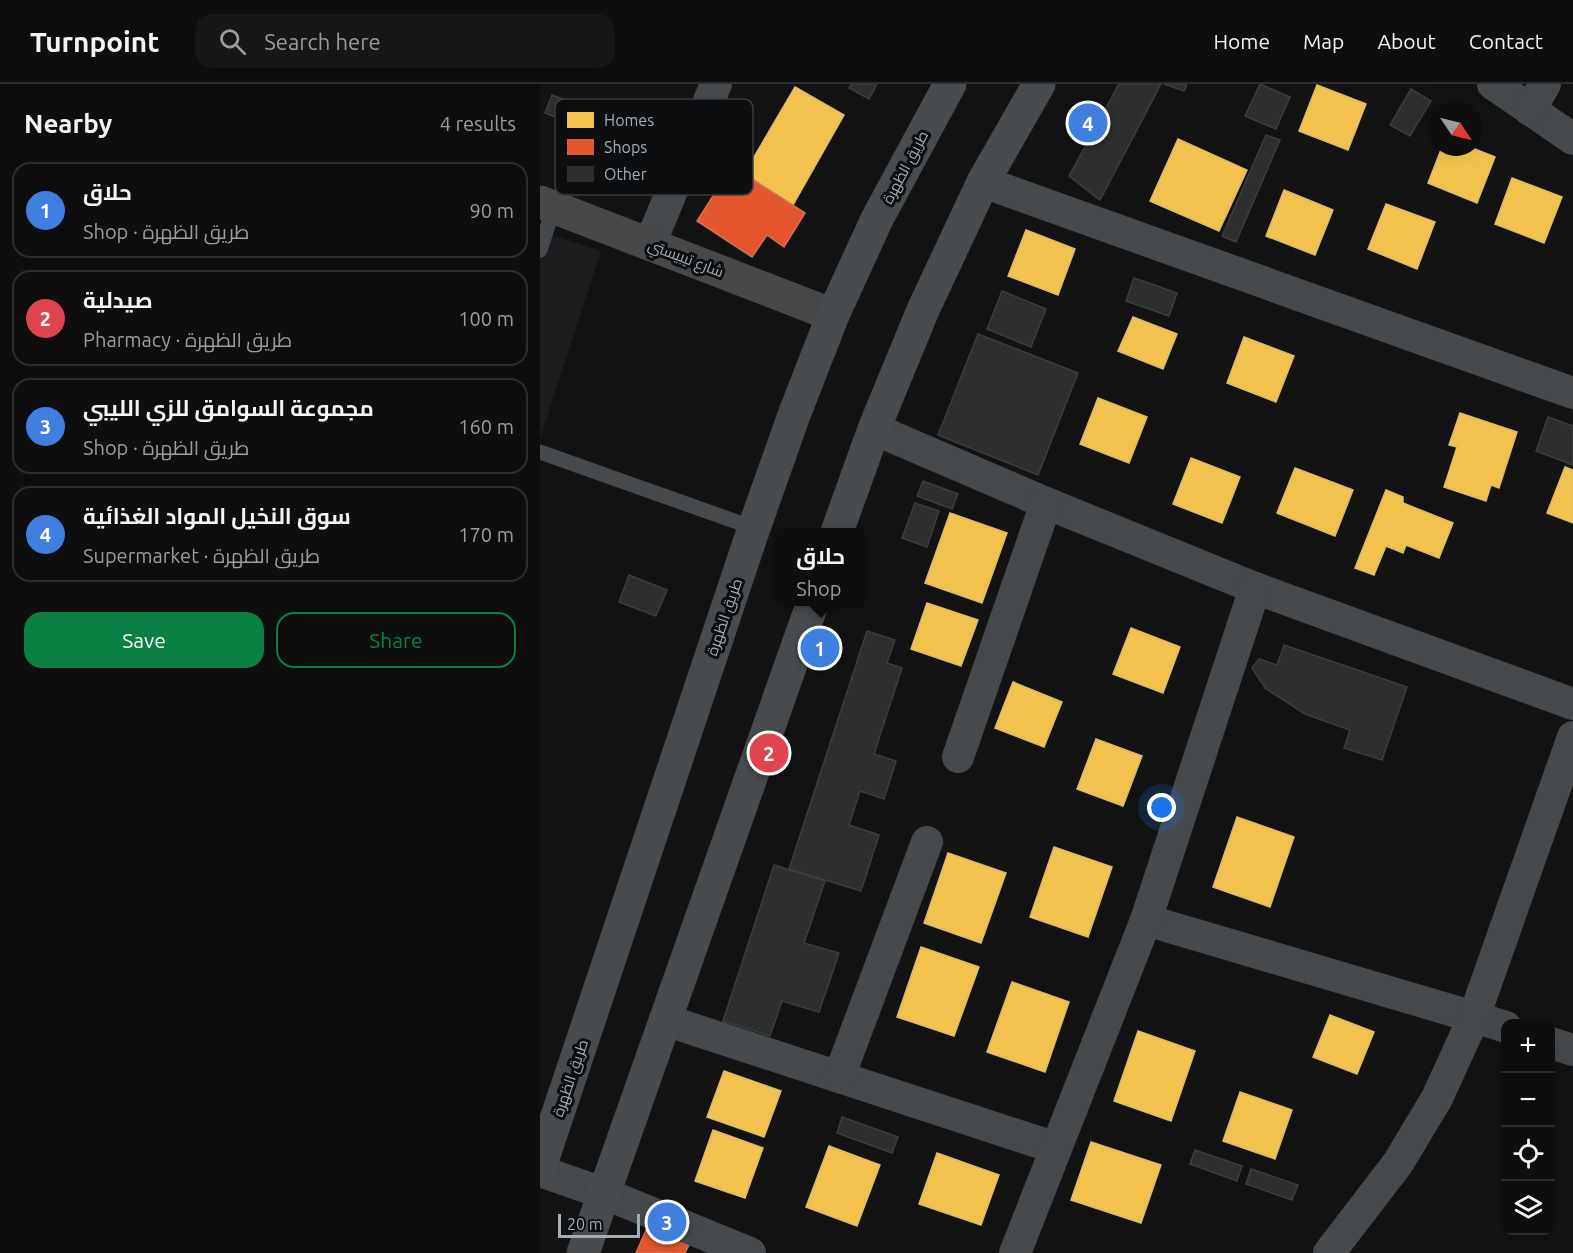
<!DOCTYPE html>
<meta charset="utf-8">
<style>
:root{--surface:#0e0e0e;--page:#171717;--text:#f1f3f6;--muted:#9b9c9e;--line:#2e2e2e;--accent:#0b8043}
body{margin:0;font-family:Ubuntu,Cairo,sans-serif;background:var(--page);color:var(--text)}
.controls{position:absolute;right:18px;bottom:18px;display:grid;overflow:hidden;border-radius:12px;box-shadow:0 6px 24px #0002}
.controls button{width:54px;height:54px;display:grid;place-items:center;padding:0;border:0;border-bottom:2px solid var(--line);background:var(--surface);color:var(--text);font:30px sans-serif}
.compass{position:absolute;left:889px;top:18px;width:54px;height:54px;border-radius:50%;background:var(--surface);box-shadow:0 6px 24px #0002;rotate:125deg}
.scale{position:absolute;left:18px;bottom:15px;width:82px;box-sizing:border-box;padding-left:6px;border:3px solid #a4adb4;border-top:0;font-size:16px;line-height:21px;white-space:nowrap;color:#a4adb4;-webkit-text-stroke:4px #0d0e0f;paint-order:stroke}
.you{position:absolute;left:622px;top:724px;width:21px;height:21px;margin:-15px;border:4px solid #fff;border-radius:50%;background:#1a73e8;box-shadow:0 0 0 9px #1a73e833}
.badge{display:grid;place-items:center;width:39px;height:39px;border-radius:50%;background:var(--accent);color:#fff;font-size:20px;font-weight:700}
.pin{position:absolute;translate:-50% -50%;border:3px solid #fff;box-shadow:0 2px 6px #0006}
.popup{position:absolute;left:234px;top:444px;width:93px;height:78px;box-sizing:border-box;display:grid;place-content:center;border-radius:12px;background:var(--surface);filter:drop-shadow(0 2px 4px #0005);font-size:20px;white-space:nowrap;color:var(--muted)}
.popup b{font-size:22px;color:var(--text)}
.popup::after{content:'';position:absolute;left:50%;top:100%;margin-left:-12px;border:12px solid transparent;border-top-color:var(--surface)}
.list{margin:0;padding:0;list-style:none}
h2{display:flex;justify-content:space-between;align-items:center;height:78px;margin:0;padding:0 24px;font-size:26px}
h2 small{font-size:20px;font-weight:400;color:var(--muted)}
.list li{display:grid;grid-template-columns:39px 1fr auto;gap:18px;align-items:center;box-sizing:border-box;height:96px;margin:0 12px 12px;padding:0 12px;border:2px solid var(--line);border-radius:18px}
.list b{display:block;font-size:22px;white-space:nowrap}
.list p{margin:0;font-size:20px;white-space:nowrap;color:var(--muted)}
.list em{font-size:20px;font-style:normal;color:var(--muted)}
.actions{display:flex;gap:12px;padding:18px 24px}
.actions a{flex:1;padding:14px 0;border:2px solid var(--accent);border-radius:18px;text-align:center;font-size:21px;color:var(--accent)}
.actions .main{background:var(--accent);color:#fff}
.icon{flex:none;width:33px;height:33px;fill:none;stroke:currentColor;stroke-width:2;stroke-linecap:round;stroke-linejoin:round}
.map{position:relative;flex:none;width:1033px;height:1169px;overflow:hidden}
header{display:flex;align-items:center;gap:36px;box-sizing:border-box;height:84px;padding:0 30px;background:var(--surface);border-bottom:2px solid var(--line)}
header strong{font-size:28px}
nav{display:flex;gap:33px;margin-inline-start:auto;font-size:21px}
.search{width:420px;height:54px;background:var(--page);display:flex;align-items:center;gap:15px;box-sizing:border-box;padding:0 21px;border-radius:18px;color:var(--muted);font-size:22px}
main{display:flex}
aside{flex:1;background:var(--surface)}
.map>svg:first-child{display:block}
.built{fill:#1d1d1f}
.homes{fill:#f2c14e;stroke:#dbbb6d;stroke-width:1.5}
.shops{fill:#e4572e;stroke:#d17156;stroke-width:1.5}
.building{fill:#2d2e2e;stroke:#3b3e3f;stroke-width:1.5}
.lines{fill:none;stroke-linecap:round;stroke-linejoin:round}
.lane{stroke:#474a4c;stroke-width:15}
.street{stroke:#474a4c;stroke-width:32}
.secondary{stroke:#46484a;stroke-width:33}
.primary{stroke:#494c4e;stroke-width:33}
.labels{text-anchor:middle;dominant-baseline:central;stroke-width:6;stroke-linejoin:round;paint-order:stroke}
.street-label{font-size:15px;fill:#a4adb4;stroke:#0d0e0f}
.key{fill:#0d0e0f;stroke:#3a3e41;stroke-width:1.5}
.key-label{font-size:16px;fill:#a4adb4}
</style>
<header>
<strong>Turnpoint</strong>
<div class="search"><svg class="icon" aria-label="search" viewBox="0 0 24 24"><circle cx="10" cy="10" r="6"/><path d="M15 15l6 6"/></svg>Search here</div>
<nav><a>Home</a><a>Map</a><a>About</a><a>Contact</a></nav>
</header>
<main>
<aside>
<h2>Nearby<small>4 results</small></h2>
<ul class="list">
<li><span class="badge" style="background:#3f7fe0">1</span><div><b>حلاق</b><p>Shop · طريق الظهرة</p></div><em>90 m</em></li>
<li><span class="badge" style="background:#e0444e">2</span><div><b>صيدلية</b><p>Pharmacy · طريق الظهرة</p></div><em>100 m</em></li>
<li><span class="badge" style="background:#3f7fe0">3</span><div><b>مجموعة السوامق للزي الليبي</b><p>Shop · طريق الظهرة</p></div><em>160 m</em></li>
<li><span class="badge" style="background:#3f7fe0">4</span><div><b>سوق النخيل المواد الغذائية</b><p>Supermarket · طريق الظهرة</p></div><em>170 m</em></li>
</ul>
<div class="actions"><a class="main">Save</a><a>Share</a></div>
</aside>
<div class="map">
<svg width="1033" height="1169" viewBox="0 0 1033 1169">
<rect width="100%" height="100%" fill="#131313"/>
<polygon class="built" points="0,147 61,167 0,355"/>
<g class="homes">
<polygon points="777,1 826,20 808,66 759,47"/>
<polygon points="255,3 304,31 253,121 204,90"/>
<polygon points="638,55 707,86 679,147 610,117"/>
<polygon points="902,63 930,63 955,73 937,119 888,99"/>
<polygon points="972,94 1022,113 1004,159 955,140"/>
<polygon points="744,106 793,126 775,171 726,152"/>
<polygon points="846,120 895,138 877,185 828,165"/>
<polygon points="486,146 535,165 518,211 468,192"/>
<polygon points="593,233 637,250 623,285 578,267"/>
<polygon points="704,253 754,272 736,318 687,299"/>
<polygon points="558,314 607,333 589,379 540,360"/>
<polygon points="920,329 977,348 959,404 951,401 946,417 904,403 917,363 909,361"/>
<polygon points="651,374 700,393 682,439 633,420"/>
<polygon points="1025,383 1033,386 1033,439 1007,429"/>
<polygon points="755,384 813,406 795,452 737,429"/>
<polygon points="846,406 863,413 863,419 913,439 899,474 866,461 863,469 846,462 834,491 815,484"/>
<polygon points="410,429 467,449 442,519 385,499"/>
<polygon points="387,519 438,536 421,582 371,565"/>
<polygon points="591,544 640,563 623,609 573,590"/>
<polygon points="473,598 522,618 504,663 455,644"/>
<polygon points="556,655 602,672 583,722 537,705"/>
<polygon points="697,733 754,753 730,823 673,803"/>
<polygon points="514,763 572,783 548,853 490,833"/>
<polygon points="408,769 466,789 441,859 384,839"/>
<polygon points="381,863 439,883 414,952 357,933"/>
<polygon points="472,898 529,918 505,988 447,968"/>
<polygon points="790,931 834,948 817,990 773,973"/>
<polygon points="598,947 655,967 631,1037 574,1017"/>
<polygon points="184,987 241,1007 224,1053 167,1033"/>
<polygon points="700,1008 752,1026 735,1075 683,1057"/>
<polygon points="173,1046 223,1064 205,1114 155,1097"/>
<polygon points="551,1058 621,1081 601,1139 531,1116"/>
<polygon points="289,1062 340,1081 317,1142 266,1123"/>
<polygon points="397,1069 459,1091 441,1141 379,1120"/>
</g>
<g class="shops">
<polygon points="192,82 265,129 244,163 227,151 212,173 157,137"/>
<polygon points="107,1144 149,1161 145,1169 96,1169"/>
</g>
<g class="building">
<polygon points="311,0 337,0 329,15 309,4"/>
<polygon points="579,0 621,0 560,116 529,92"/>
<polygon points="624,0 647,0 644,7"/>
<polygon points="720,0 750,13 736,45 705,32"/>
<polygon points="871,5 891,17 870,52 850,41"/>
<polygon points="12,11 49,25 43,44 5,29"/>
<polygon points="62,50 102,63 91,99 50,85"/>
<polygon points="726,51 740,56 696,158 682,152"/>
<polygon points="594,194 637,209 629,232 586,217"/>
<polygon points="462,207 506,225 491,263 447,245"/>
<polygon points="438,250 538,289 498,391 398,351"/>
<polygon points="1008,333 1033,342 1033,381 996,367"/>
<polygon points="383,397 418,410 412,425 377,412"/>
<polygon points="375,419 399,427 387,463 362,454"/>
<polygon points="89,491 127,506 116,532 79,518"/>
<polygon points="327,547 355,556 347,579 362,584 334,670 356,677 344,715 320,707 309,741 339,751 321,807 249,785"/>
<polygon points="744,561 867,603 842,676 804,664 810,646 765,630 725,604 712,584 719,575 737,581"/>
<polygon points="234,781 285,797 264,859 299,869 279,928 242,917 230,952 183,937"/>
<polygon points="302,1033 358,1053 352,1069 297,1049"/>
<polygon points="655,1066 702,1082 697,1097 650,1080"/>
<polygon points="711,1085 758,1101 752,1116 706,1100"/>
</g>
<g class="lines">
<g class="lane">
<polyline points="0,166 14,123"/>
<polyline points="0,368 214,444"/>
</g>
<g class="street">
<polyline points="953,0 1033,55"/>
<polyline points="990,26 1005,0"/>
<polyline points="443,98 1033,309"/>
<polyline points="110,160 176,0"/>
<polyline points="334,345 506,419 715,504 1033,620"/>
<polyline points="418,673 506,419"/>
<polyline points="606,836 934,933 966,943"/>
<polyline points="125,936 516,1064"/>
<polyline points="1011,959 1033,966"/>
<polyline points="299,993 387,758"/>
<polyline points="0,1087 63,1109 210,1169"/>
<polyline points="475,1169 606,836 715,504"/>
<polyline points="789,1169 858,1079 897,1014 934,933 1033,653"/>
</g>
<polyline class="secondary" points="0,118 293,231"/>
<g class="primary">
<polyline points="297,448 334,345 383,226 443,98 499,0"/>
<polyline points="0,1083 214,444 254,331 293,231 337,135 410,0"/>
<polyline points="43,1169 273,518"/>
</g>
</g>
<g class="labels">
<g class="street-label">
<text transform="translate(365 83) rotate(-62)">طريق الظهرة</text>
<text transform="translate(146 174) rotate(21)">شارع تيبيستي</text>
<text transform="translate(184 533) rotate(-71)">طريق الظهرة</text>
<text transform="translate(30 994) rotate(-71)">طريق الظهرة</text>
</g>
</g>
<rect x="15" y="15" width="198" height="96" rx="9" class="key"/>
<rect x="27" y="28" width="27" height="16" fill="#f2c14e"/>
<rect x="27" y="55" width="27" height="16" fill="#e4572e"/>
<rect x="27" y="82" width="27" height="16" fill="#2d2e2e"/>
<g class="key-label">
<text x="64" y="42">Homes</text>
<text x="64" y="69">Shops</text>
<text x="64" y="96">Other</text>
</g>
</svg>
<div class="controls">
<button>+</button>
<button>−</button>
<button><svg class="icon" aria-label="locate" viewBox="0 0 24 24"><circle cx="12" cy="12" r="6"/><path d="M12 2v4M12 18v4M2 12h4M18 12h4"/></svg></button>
<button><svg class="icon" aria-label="layers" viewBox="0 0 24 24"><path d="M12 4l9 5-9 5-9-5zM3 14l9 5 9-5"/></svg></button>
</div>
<svg class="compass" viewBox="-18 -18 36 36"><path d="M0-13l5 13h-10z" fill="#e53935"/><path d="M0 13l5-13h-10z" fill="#9b9c9e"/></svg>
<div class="scale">20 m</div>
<div class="you"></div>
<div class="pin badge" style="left:280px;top:564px;background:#3f7fe0">1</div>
<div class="popup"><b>حلاق</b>Shop</div>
<div class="pin badge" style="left:229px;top:669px;background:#e0444e">2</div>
<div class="pin badge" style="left:127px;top:1138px;background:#3f7fe0">3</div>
<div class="pin badge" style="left:548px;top:39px;background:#3f7fe0">4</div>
</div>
</main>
